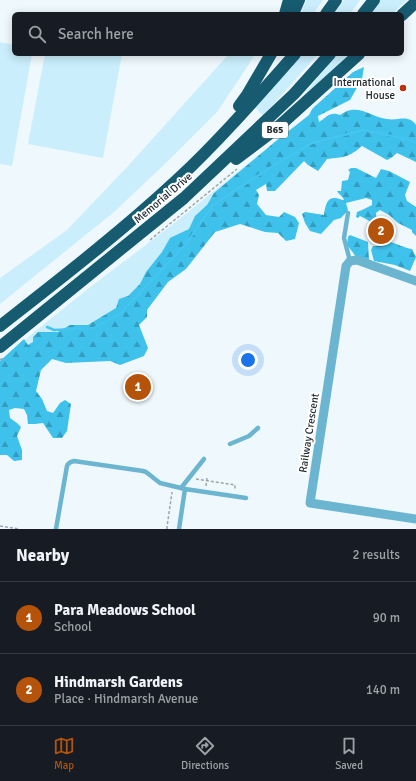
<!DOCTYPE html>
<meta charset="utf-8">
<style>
:root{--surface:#171b24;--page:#242831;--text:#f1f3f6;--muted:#9ea1a6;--line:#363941;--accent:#b45309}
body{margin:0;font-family:Signika,sans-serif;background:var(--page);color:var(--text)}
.you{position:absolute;left:248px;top:360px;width:14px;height:14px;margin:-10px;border:3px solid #fff;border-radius:50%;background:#1a73e8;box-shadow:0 0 0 6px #1a73e833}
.badge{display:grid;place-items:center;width:26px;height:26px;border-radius:50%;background:var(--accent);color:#fff;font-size:13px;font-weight:700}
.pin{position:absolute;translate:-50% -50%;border:2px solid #fff;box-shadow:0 1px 4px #0006}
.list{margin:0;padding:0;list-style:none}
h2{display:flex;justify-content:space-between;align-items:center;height:52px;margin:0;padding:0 16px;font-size:17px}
h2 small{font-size:13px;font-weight:400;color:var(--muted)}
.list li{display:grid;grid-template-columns:26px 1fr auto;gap:12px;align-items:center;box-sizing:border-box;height:72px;padding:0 16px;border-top:1px solid var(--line)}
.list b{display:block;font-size:15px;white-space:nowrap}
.list p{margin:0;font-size:13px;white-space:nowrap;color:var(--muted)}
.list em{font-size:13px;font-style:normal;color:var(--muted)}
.icon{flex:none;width:22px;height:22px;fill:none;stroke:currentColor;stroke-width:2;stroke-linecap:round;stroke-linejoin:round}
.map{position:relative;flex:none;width:416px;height:529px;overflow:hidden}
.search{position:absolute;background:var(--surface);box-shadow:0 2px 10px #0003;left:12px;right:12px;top:12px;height:44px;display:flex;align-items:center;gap:10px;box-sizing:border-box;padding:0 14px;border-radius:6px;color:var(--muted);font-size:15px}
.sheet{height:196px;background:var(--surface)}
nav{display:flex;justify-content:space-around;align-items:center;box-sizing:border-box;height:56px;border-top:1px solid var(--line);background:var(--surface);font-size:11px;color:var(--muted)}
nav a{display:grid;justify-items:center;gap:2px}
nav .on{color:var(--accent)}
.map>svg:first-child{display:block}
.green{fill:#caeefc}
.forest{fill:url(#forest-firs)}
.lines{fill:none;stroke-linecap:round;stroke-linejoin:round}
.stream{stroke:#43c5f0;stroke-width:2.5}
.path{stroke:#9ca6aa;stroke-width:1.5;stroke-dasharray:3 2;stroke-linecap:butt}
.service{stroke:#6cb5d1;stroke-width:4.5}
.minor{stroke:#6cb5d1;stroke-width:9}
.motorway{stroke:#175b71;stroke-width:12}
.poi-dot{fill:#bb310c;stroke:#fff;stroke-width:1.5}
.labels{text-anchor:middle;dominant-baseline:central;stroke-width:4;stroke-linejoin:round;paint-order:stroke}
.shield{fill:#fff;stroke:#646b6e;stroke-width:1}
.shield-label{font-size:10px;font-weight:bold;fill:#222c30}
.poi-label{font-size:11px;fill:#222c30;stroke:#fff;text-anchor:end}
.street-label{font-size:11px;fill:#222c30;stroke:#fff}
</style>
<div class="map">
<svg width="416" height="529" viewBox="0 0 416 529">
<defs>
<pattern id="forest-firs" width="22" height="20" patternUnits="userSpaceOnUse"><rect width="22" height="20" fill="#3ec1eb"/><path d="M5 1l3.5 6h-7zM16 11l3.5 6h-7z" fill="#349dbf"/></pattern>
</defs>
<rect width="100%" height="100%" fill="#eff9fd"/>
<g class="green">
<polygon points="306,0 323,0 313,14 301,14"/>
<polygon points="344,0 360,0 350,14 334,14"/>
<polygon points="380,0 407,0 392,14 369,14"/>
<polygon points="0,42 14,45 14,54 32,54 12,166 0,164"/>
<polygon points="45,54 122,54 103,158 28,144"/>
<polygon points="229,54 255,54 247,67 217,112 170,159 114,212 0,304 0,278 67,230 129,165"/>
<polygon points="300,54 318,54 263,116 255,107"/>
<polygon points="337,54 351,54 291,111"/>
<polygon points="293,127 290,164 222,212 118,329 0,361 33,333 89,288 172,225"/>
</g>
<g class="forest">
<path d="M364 67 362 79 350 100 318 116 319 122C327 117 330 111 340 115 343 113 348 110 351 110 364 108 375 118 387 119 399 121 408 114 416 125V162L397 153 391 158 387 160 362 146C348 158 344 157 327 159L318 171 308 165 304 161 275 191H267L266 184 256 190 259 195 257 204 266 215 279 217 284 212 295 217 299 223 295 239 286 241 278 233 265 232 240 224 215 232 186 269 168 282 147 310V317L139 325 148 348 144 356 120 365 110 361 66 363 52 359 41 370 36 391 42 399 47 411 53 413 60 403 65 400 71 404 67 431 62 438H53L43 423 35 424H28L27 415 24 409 15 408 9 410 10 418 17 423 21 427 17 436 22 450V460L14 461 7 455H0V361L24 339 28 345 33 342V337L38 332H58L70 325H88L116 308 119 299 128 296 140 284 146 272 162 252 170 238 189 229 195 216 207 205 214 193 276 141 309 115 312 109 353 72Z"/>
<path d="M351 168H356L376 178 381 169 389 171 410 182 405 195 407 201 416 207V236L412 232V230L398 223 389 215 380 210 376 213 377 225 360 216 358 218 356 217 357 212 362 210 372 205V200L366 198 346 203 348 210 341 218 334 220 321 234 310 231 305 223 302 214 305 212 324 215C325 209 326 197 335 198 338 198 341 200 344 200 343 196 339 195 337 191H341L342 181 348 180 350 172 348 170Z"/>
<polygon points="350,235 368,242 369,260 357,260 354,254 347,245 348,237"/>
<path d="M390 242C398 244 404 248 412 249L416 257 410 271 395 265 374 261 371 250 373 246H380L383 243Z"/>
</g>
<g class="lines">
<polyline class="stream" points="47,327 54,330 94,328 120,314 186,244 213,205 268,169 312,143 364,130 410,140 416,143"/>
<g class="path">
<polyline points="150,240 237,169"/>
<polyline points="0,360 4,357"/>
<polyline points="196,479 235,485 235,489"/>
<polyline points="206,486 207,478"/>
<polyline points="0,526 19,529"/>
<polyline points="167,529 167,527 172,492"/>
</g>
<g class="service">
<polyline points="348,213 344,238 350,261"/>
<polyline points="230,444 249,436 258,428"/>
<polyline points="181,488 204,459"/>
<path d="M56 529 67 466C68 463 70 462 74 461L143 471 146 472 160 483 185 489"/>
<polyline points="179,529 185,489 246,498"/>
</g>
<polyline class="minor" points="416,281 357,260 350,261 346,266 310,503 416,519"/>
<g class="motorway">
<polyline points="285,14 289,0"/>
<polyline points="293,14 299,0"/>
<polyline points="326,14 336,0"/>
<polyline points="363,14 374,0"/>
<polyline points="402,15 416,2"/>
<polyline points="239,106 247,95 271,54"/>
<polyline points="236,159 277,128 359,54"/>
<path d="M0 326C60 279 121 232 177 180 219 141 257 97 295 54"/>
<polyline points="0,347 184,198 294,94 330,54"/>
</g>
</g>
<circle class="poi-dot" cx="403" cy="88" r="4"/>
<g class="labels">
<rect class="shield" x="262" y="122" width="26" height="16" rx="3"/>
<g class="shield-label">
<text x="275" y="130">B65</text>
</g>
<g class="poi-label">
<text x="395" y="82">International<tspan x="395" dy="13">House</tspan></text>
</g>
<g class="street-label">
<text transform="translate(163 198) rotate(-40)">Memorial Drive</text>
<text transform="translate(309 433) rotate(-81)">Railway Crescent</text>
</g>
</g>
</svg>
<div class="you"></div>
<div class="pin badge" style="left:138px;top:387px">1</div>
<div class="pin badge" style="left:381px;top:231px">2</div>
<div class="search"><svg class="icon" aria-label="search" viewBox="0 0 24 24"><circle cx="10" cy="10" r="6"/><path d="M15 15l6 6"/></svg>Search here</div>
</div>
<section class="sheet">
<h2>Nearby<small>2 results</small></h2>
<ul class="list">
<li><span class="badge">1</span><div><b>Para Meadows School</b><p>School</p></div><em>90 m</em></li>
<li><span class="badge">2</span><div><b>Hindmarsh Gardens</b><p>Place · Hindmarsh Avenue</p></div><em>140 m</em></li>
</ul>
</section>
<nav>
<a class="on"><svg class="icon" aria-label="map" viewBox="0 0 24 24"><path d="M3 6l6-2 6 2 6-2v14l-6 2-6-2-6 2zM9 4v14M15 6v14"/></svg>Map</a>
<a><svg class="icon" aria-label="directions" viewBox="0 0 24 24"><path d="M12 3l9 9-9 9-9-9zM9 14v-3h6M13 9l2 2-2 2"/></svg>Directions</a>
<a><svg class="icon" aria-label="saved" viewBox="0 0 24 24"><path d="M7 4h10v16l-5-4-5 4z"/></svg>Saved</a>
</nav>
